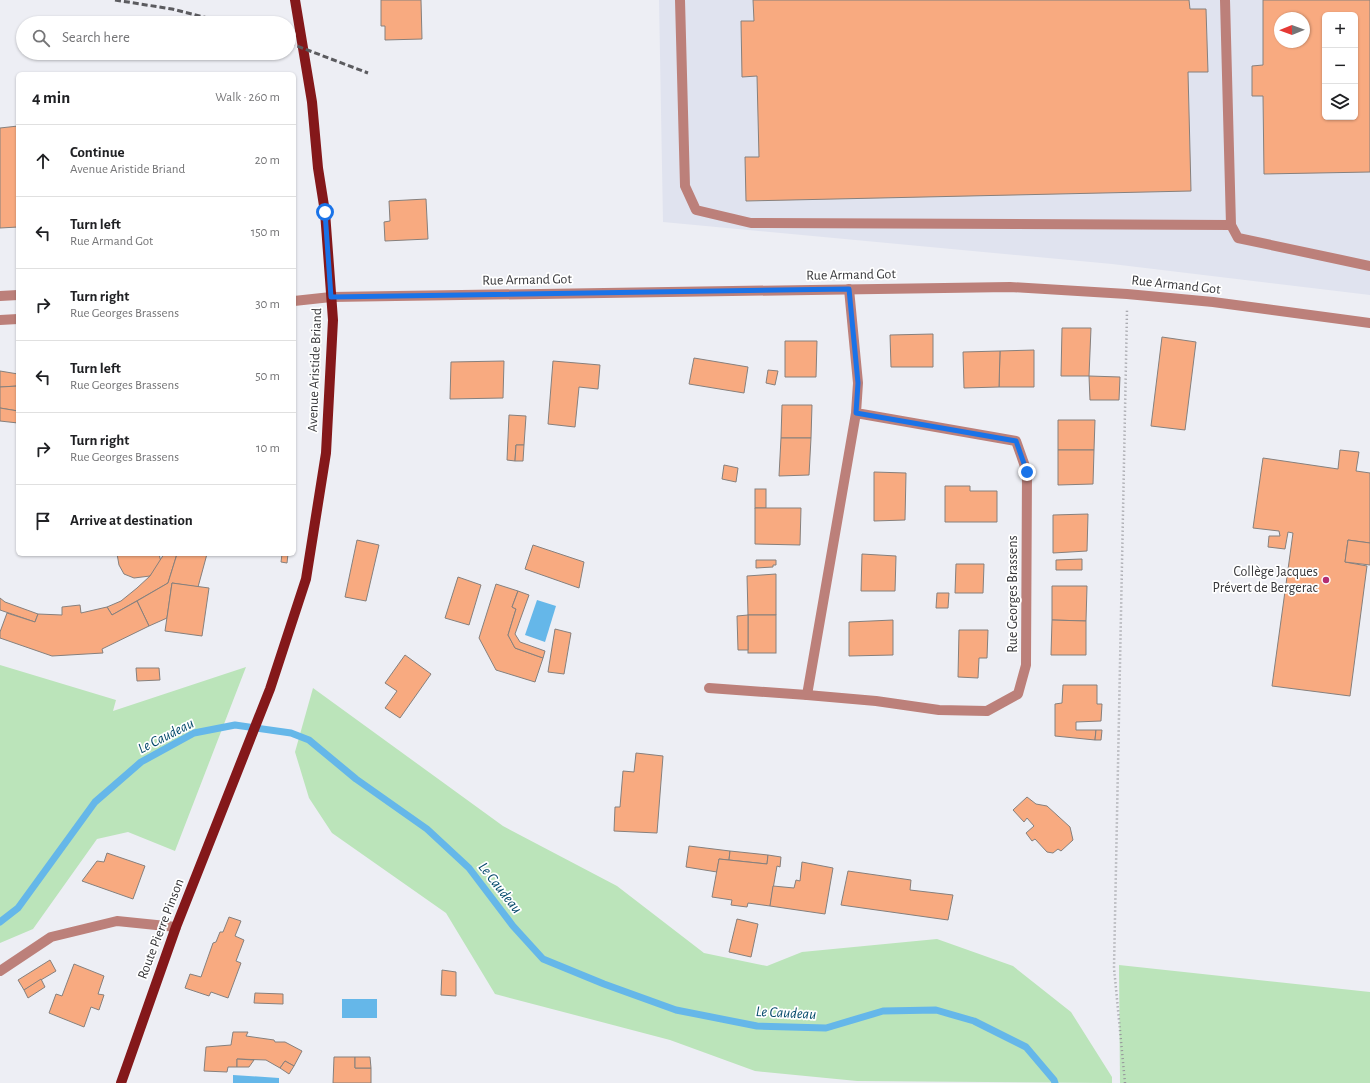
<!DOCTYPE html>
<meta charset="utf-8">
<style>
:root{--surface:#fff;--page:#f2f2f2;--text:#202124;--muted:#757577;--line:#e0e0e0}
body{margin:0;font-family:"Alegreya Sans",sans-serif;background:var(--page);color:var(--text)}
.controls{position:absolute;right:12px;top:12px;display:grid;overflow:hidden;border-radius:6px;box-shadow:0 1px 3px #0004}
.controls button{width:36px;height:36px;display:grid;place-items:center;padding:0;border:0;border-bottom:1px solid var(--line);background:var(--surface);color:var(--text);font:20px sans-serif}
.compass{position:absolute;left:1274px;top:12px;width:36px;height:36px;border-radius:50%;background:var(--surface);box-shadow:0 1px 3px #0004;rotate:269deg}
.stop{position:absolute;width:12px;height:12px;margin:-9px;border:3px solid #1a73e8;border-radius:50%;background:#fff}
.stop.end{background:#1a73e8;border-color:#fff;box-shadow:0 1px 4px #0008}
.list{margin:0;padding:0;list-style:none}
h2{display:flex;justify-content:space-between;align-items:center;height:52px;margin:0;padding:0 16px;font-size:17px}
h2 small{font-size:13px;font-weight:400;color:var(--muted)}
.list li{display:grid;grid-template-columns:26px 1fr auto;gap:12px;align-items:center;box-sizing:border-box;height:72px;padding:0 16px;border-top:1px solid var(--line)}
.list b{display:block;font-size:15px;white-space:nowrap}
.list p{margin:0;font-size:13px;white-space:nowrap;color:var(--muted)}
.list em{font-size:13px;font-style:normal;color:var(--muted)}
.icon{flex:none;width:22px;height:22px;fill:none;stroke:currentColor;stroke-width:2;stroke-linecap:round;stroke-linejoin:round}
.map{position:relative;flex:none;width:1370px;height:1083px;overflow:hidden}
.search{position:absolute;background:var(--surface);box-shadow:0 1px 3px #0004;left:16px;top:16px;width:280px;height:44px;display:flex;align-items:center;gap:10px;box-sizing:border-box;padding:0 14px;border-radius:22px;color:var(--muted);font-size:15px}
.panel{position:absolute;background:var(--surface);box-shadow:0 1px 3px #0004;left:16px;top:72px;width:280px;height:484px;border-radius:6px}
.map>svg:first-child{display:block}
.built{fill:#e0e3ef;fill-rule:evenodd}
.green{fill:#bbe4ba}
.water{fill:#65b7e9}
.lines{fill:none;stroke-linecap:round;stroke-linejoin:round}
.stream{stroke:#65b7e9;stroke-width:7}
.building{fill:#f8aa80;stroke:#86807d;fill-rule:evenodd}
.path{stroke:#95959a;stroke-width:2.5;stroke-dasharray:1 3;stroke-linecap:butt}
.minor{stroke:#bc807a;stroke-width:10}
.major{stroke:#84181a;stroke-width:10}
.rail{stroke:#5b5b5f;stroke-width:3;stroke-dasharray:6 3;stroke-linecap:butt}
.route{stroke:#1a73e8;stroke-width:5}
.poi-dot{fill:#b42e72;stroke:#fff;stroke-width:1.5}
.labels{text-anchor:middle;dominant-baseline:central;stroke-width:3.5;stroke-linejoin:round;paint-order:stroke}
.street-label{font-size:14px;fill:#38383b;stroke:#fff}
.poi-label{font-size:14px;fill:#38383b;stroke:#fff;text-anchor:end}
.water-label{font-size:15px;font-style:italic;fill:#074b6c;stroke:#fff}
</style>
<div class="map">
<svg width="1370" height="1083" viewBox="0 0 1370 1083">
<rect width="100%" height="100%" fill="#edeef4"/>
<path class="built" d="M659 0H1370V295L1112 264 663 222ZM1325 15H1355V117H1325ZM1280 18H1304V42H1280Z"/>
<g class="green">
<polygon points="0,665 116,700 113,711 246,667 175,851 128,832 97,839 33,929 0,943"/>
<polygon points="313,688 503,826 617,886 704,953 767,966 802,952 937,939 1013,966 1071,1012 1112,1077 1112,1083 857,1081 755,1071 670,1040 495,994 446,913 332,833 309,798 295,752"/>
<polygon points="1119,965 1370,992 1370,1083 1120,1083"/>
</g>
<g class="water">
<polygon points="537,600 556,606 545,642 525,635"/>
<rect x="342" y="999" width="35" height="19"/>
<polygon points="233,1075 279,1078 279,1083 233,1083"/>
</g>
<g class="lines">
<polyline class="stream" points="0,922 18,908 95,802 141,762 194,733 235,725 291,733 309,740 356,779 427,829 469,868 513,926 543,959 604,984 676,1010 757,1026 826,1028 883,1011 936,1010 974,1021 1026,1047 1054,1080 1055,1083"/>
</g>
<g class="building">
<polygon points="381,0 421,0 422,39 385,40 385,26 381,26"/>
<polygon points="753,0 1189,0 1190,9 1206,9 1208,72 1188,72 1191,191 746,201 745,157 759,157 757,76 742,77 741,21 754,21"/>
<path d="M1263 0H1370V172L1264 174 1263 96H1252V66L1263 65ZM1325 15H1355V117H1325ZM1280 18H1304V42H1280Z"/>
<polygon points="18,126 18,227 0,228 0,128"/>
<polygon points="426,199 428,239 385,241 384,222 390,221 389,201"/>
<polygon points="1062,328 1091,328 1089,376 1061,376"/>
<polygon points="933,334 933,367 891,367 890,335"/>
<polygon points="1162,337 1196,342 1185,430 1151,426"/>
<polygon points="785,341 817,341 816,377 785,377"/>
<polygon points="1034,350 1034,387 999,387 1000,351"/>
<polygon points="1000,351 999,387 964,388 963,352"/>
<polygon points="694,358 748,367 744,393 689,384"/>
<polygon points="504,361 503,398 450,399 451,362"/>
<polygon points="553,361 600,365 598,389 579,387 575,427 548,424"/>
<polygon points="768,370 778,371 775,385 766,383"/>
<polygon points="0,371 18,374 18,386 0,387"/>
<polygon points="1089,376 1120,377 1119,400 1090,400"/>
<polygon points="18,386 18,411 0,408 0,387"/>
<polygon points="782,405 812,405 811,438 781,438"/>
<polygon points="0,408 18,411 18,423 0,421"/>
<polygon points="509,415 526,416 524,445 516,445 515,461 507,460"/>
<polygon points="1058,420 1095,420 1094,450 1058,450"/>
<polygon points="781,438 811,438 809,475 779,476"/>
<polygon points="516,445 524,445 523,461 515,461"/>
<polygon points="1058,450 1094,450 1093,484 1058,485"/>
<polygon points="1340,450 1359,452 1356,471 1370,473 1370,543 1348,540 1345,562 1367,566 1350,696 1272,686 1293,533 1288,532 1285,549 1268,547 1269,536 1280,536 1279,531 1253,528 1263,458 1338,469"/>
<polygon points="724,465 738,468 736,482 722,479"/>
<polygon points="874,472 906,473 905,520 874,521"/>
<polygon points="945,486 970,486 970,491 997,491 997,522 945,522"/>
<rect x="755" y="489" width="11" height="19"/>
<polygon points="755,508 801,508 800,545 755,544"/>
<polygon points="1088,514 1087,551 1053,553 1053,515"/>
<polygon points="357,540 379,545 366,601 345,597"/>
<polygon points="1348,540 1370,543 1370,565 1345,562"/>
<polygon points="533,545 584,562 579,588 525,569"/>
<polygon points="117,554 159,554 161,562 150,576 134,578 124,574 119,565"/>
<polygon points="164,554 177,554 168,583 112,615 107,607 121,601 137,588 150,576"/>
<polygon points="177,554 207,554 198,587 172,583 167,618 149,626 137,601 168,583"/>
<polygon points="282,554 288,554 287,563 281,562"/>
<polygon points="862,554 896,556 895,591 861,591"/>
<polygon points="1082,559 1082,570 1056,570 1056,560"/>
<polygon points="756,560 776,560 776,565 773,565 773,567 756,568"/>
<polygon points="956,564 984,564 983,593 955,593"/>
<polygon points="776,574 776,615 748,615 747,576"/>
<polygon points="458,577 481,585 469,625 445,618"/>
<polygon points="172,583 209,588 202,636 165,631"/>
<polygon points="496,584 518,591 512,607 516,609 508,635 515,648 543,658 535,682 496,670 479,638"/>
<polygon points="1052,586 1087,586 1086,621 1052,620"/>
<polygon points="518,591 529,595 515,634 520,642 545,651 543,658 515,648 508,635 516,609 512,607"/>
<polygon points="937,593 949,593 948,608 936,608"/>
<polygon points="0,598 5,602 38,614 35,622 0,610"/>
<polygon points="137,601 149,626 102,649 103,653 52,656 0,638 0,632 7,613 35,622 38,614 62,615 62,607 80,605 81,613 107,607 112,615"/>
<rect x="748" y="615" width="28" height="38"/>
<polygon points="748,615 748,650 738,650 737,616"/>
<polygon points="893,620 893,655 849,656 849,622"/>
<polygon points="1052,620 1086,621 1086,655 1051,655"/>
<polygon points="555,629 571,633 564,674 548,672"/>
<polygon points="959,630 988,630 987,658 979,658 978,678 958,677"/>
<polygon points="405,655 431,674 400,718 385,708 397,691 385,683"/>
<polygon points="136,668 159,668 160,680 137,681"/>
<polygon points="1063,685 1097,685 1097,704 1102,704 1101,721 1076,722 1076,730 1096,730 1095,740 1055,736 1055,704 1062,703"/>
<polygon points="1096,730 1102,730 1101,740 1095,740"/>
<polygon points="636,753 663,756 657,833 614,831 615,807 620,807 623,771 634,772"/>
<polygon points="1027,797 1036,804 1047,806 1070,827 1073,840 1061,851 1058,849 1053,853 1047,852 1035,839 1032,841 1026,833 1034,826 1027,818 1024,822 1013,810"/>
<polygon points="689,846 730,851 729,860 719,859 717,872 686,867"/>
<polygon points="730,851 768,855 767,864 729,860"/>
<polygon points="107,853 145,866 133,899 82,881 97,861 104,862"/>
<polygon points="768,855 781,857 780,867 777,866 770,906 748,903 747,907 731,905 732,900 712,897 719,859 767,864"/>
<polygon points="802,862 833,868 825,914 770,906 773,886 794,888 796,880 800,881"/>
<polygon points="848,871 911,880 910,890 953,895 948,920 841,905"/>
<polygon points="229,917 241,921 235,936 244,940 236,961 241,963 228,998 211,992 209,996 185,988 190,974 201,977 213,943 216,942 220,932 223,932"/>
<polygon points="737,919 758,924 751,957 729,952"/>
<polygon points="50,960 56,971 24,990 18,980"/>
<polygon points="74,964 104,976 98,994 104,995 99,1010 91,1007 84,1027 49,1013 56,994 62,996"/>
<polygon points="442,970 456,972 456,996 441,995"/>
<polygon points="41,979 45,987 28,998 24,990"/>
<polygon points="255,993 283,994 283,1004 254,1003"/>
<polygon points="233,1032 248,1032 246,1036 274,1040 275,1042 285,1042 302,1051 294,1066 285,1061 280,1068 266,1060 237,1059 237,1067 228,1067 227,1072 204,1071 206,1047 231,1045"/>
<polygon points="334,1057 355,1057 355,1068 371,1068 371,1083 333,1083"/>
<polygon points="355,1057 370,1057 371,1068 355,1068"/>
<polygon points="237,1059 254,1060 249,1067 237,1067"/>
<polygon points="285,1061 294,1066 289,1074 280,1068"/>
</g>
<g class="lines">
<polyline class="path" points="1125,1083 1114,968 1127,310"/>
<g class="minor">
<polyline points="680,0 685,186 696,210 751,223 1231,225 1238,238 1370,266"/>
<polyline points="1225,0 1231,225"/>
<polyline points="849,289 858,383 856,413 807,695 876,701 939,710 987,711 1018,694 1026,665 1027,472 1016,441 856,413"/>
<polyline points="0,296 18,295"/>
<polyline points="294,301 331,297 1010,287 1127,294 1213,302 1370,323"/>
<polyline points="0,320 18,319"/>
<polyline points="709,688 807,695"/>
<polyline points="0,971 51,937 117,921 176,927"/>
</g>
<polyline class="major" points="121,1083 176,927 270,689 306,579 326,453 333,320 325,212 318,168 312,102 295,0"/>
<g class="rail">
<polyline points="115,0 172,9 228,23"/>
<polyline points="289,43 368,73"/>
</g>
</g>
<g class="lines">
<polyline class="route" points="325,212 331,297 849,289 858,383 856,413 1016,441 1027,472"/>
</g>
<circle class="poi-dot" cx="1326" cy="580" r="4"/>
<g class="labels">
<g class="street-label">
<text transform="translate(851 275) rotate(-1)">Rue Armand Got</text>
<text transform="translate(527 280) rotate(-1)">Rue Armand Got</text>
<text transform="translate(1176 285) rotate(6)">Rue Armand Got</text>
<text transform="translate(315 370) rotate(-88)">Avenue Aristide Briand</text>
<text transform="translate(1013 594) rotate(-90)">Rue Georges Brassens</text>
<text transform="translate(161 929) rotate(-69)">Route Pierre Pinson</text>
</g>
<g class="poi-label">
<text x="1318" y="572">Collège Jacques<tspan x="1318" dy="16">Prévert de Bergerac</tspan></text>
</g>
<g class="water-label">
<text transform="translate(166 736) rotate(-27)">Le Caudeau</text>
<text transform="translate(500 888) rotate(52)">Le Caudeau</text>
<text transform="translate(786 1013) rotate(3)">Le Caudeau</text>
</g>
</g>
</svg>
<div class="controls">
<button>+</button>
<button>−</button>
<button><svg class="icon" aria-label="layers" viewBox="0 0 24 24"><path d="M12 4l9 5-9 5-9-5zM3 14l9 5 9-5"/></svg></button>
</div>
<svg class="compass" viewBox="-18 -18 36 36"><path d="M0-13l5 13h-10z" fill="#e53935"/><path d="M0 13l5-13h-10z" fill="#757577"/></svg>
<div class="stop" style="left:325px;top:212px"></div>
<div class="stop end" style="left:1027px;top:472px"></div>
<div class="search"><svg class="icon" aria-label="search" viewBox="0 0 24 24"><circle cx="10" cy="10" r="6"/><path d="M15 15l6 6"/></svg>Search here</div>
<section class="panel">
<h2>4 min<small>Walk · 260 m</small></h2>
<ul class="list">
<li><svg class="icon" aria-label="ahead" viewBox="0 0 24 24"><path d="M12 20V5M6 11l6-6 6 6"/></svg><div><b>Continue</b><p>Avenue Aristide Briand</p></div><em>20 m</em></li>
<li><svg class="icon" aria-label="left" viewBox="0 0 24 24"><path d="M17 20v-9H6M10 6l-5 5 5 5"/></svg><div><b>Turn left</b><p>Rue Armand Got</p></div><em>150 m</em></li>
<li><svg class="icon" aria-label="right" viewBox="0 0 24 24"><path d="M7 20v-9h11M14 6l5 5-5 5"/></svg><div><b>Turn right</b><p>Rue Georges Brassens</p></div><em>30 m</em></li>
<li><svg class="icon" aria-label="left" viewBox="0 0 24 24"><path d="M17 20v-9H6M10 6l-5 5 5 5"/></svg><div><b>Turn left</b><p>Rue Georges Brassens</p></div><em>50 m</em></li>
<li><svg class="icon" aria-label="right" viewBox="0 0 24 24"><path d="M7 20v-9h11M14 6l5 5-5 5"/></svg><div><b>Turn right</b><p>Rue Georges Brassens</p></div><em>10 m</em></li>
<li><svg class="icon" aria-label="arrive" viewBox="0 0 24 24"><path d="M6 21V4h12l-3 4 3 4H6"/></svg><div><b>Arrive at destination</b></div></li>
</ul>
</section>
</div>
